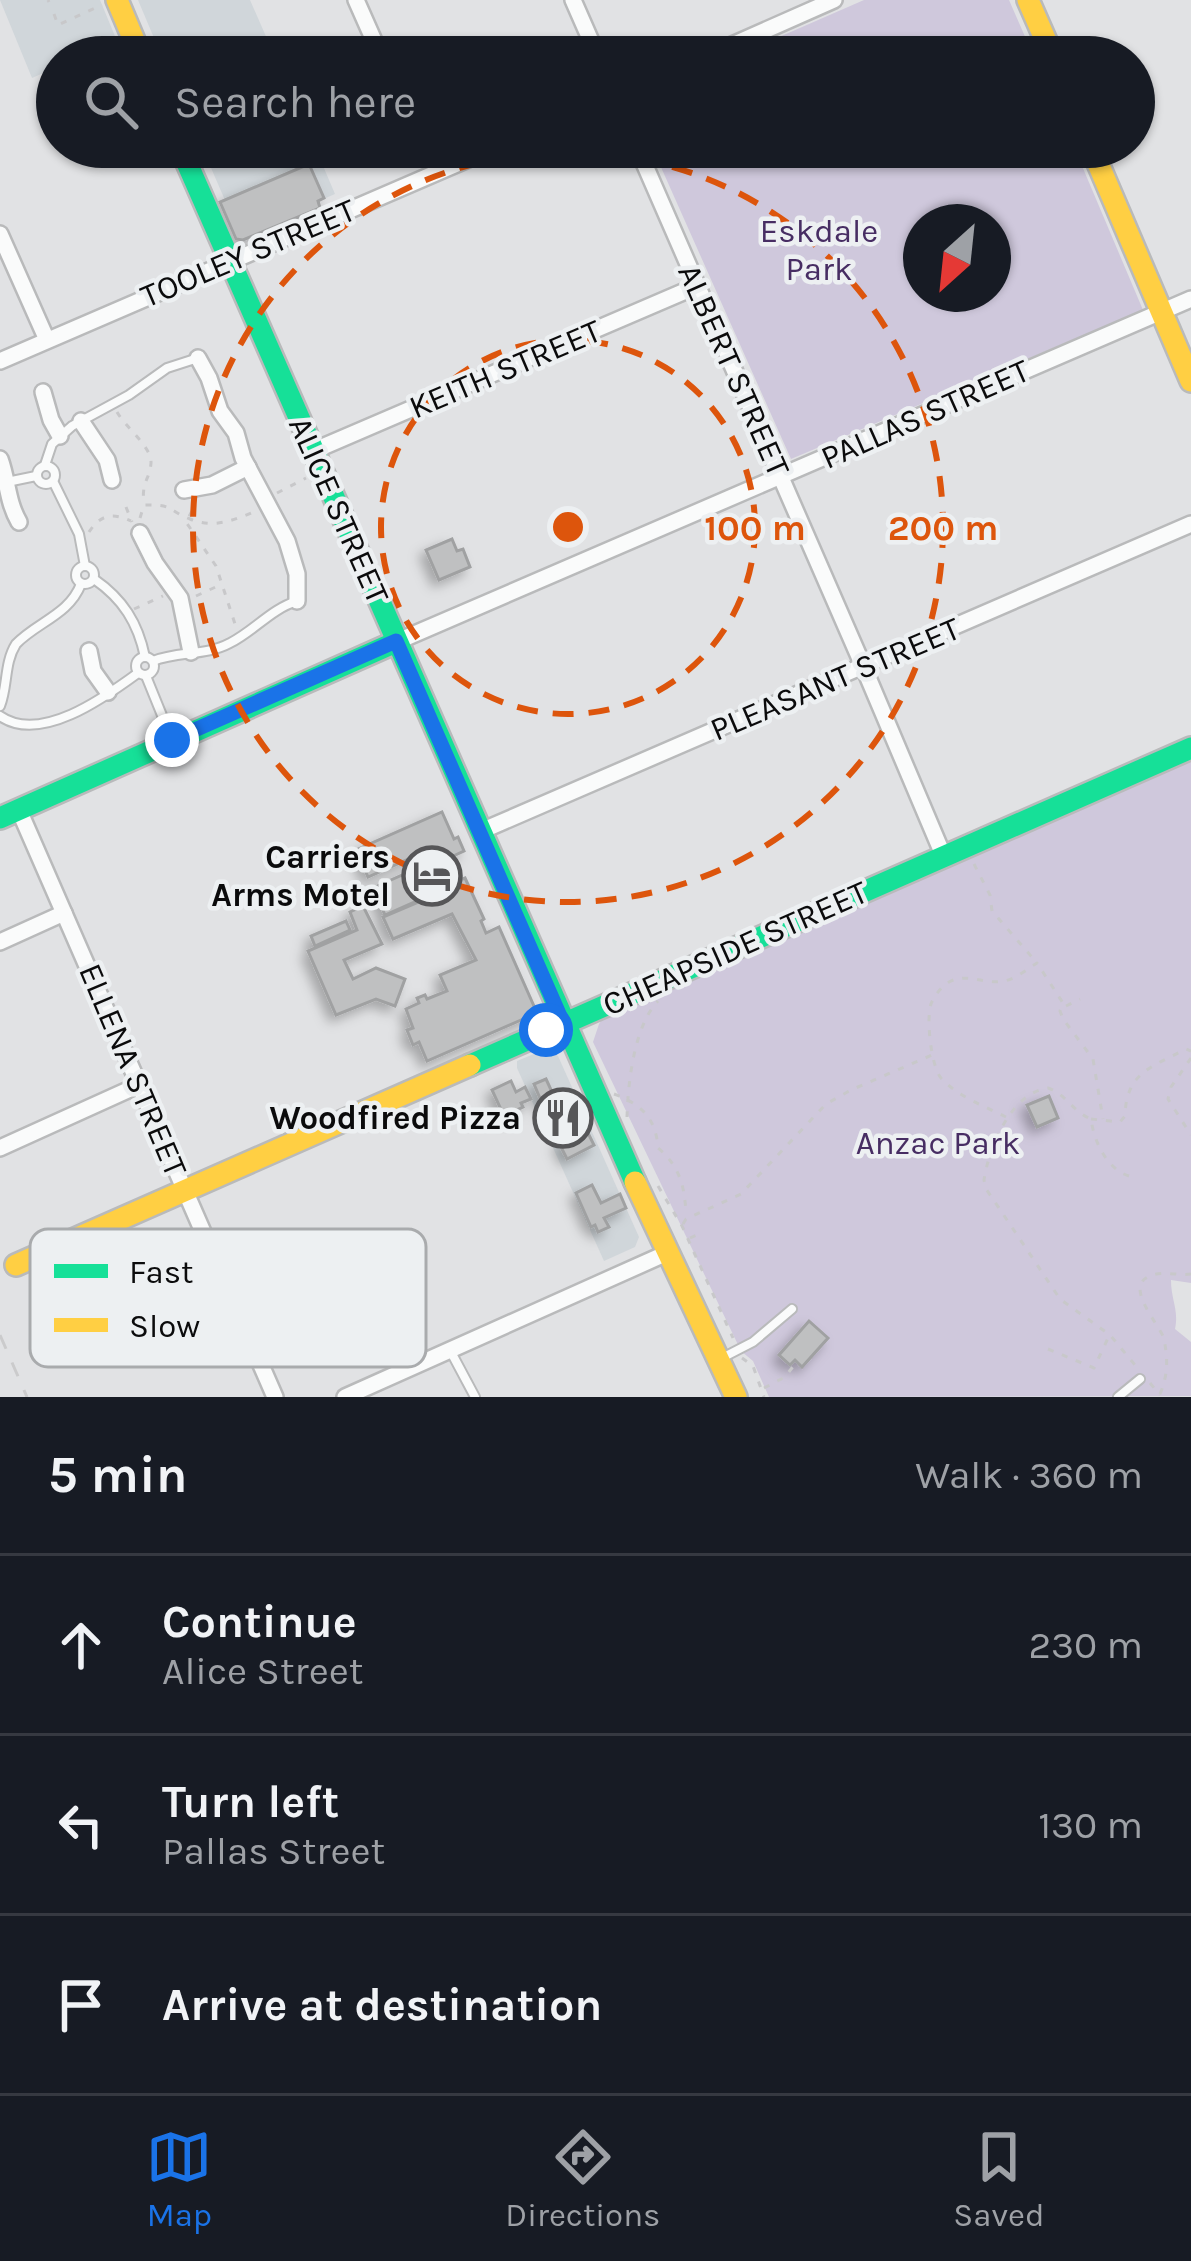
<!DOCTYPE html>
<meta charset="utf-8">
<style>
:root{--surface:#171b24;--page:#242831;--text:#f1f3f6;--muted:#9ea1a6;--line:#363941;--accent:#1a73e8}
body{margin:0;font-family:Karla,sans-serif;background:var(--page);color:var(--text)}
.compass{position:absolute;left:903px;top:204px;width:108px;height:108px;border-radius:50%;background:var(--surface);box-shadow:0 3px 9px #0004;rotate:207deg}
.stop{position:absolute;width:36px;height:36px;margin:-27px;border:9px solid #1a73e8;border-radius:50%;background:#fff}
.stop.end{background:#1a73e8;border-color:#fff;box-shadow:0 3px 12px #0008}
.list{margin:0;padding:0;list-style:none}
h2{display:flex;justify-content:space-between;align-items:center;height:156px;margin:0;padding:0 48px;font-size:51px}
h2 small{font-size:39px;font-weight:400;color:var(--muted)}
.list li{display:grid;grid-template-columns:78px 1fr auto;gap:36px;align-items:center;box-sizing:border-box;height:180px;padding:0 48px;border-top:3px solid var(--line)}
.list b{display:block;font-size:45px;white-space:nowrap}
.list p{margin:0;font-size:39px;white-space:nowrap;color:var(--muted)}
.list em{font-size:39px;font-style:normal;color:var(--muted)}
.icon{flex:none;width:66px;height:66px;fill:none;stroke:currentColor;stroke-width:2;stroke-linecap:round;stroke-linejoin:round}
.map{position:relative;flex:none;width:1191px;height:1397px;overflow:hidden}
.search{position:absolute;background:var(--surface);box-shadow:0 3px 9px #0004;left:36px;right:36px;top:36px;height:132px;display:flex;align-items:center;gap:30px;box-sizing:border-box;padding:0 42px;border-radius:66px;color:var(--muted);font-size:45px}
.sheet{height:696px;background:var(--surface)}
nav{display:flex;justify-content:space-around;align-items:center;box-sizing:border-box;height:168px;border-top:3px solid var(--line);background:var(--surface);font-size:33px;color:var(--muted)}
nav a{display:grid;justify-items:center;gap:6px}
nav .on{color:var(--accent)}
.map>svg:first-child{display:block}
.built{fill:#d0d6da}
.green{fill:#cfc8dc;fill-rule:evenodd}
.building{fill:#bfc0c1;stroke:#a0a1a2;stroke-width:3;filter:url(#shadow)}
.lines{fill:none;stroke-linecap:round;stroke-linejoin:round}
.lane-casing{stroke:#b9babb;stroke-width:12}
.street-casing{stroke:#b9babb;stroke-width:20}
.fast-casing{stroke:#b9babb;stroke-width:26}
.slow-casing{stroke:#b9babb;stroke-width:26}
.path{stroke:#c8c8ca;stroke-width:3;stroke-dasharray:6 9;stroke-linecap:butt}
.lane{stroke:#fafbfb;stroke-width:8}
.street{stroke:#fafbfb;stroke-width:15}
.fast{stroke:#16e098;stroke-width:21}
.slow{stroke:#ffcf43;stroke-width:21}
.rail{stroke:#cbcbcc;stroke-width:3;stroke-dasharray:15 15;stroke-linecap:butt}
.route{stroke:#1a73e8;stroke-width:15}
.ring{fill:none;stroke:#dd550c;stroke-width:6;stroke-dasharray:21 15}
.labels{text-anchor:middle;dominant-baseline:central;stroke-width:9;stroke-linejoin:round;paint-order:stroke}
.park-label{font-size:33px;fill:#472d63;stroke:#edf0f2}
.street-label{font-size:33px;fill:#0b0b0c;stroke:#edf0f2}
.poi-label{font-size:33px;font-weight:bold;fill:#0b0b0c;stroke:#edf0f2;text-anchor:end}
.key{fill:#edf0f2;stroke:#a9abad;stroke-width:3}
.key-label{font-size:33px;fill:#0b0b0c}
.centre{fill:#dd550c;stroke:#edf0f2;stroke-width:6}
.ring-label{font-size:36px;text-anchor:middle;font-weight:bold;fill:#dd550c;stroke:#edf0f2;stroke-width:9;stroke-linejoin:round;paint-order:stroke}
</style>
<div class="map">
<svg width="1191" height="1397" viewBox="0 0 1191 1397">
<defs>
<filter id="shadow"><feDropShadow dx="-6" dy="6" stdDeviation="6" flood-color="#0004"/></filter>
</defs>
<rect width="100%" height="100%" fill="#e1e2e4"/>
<g class="built">
<polygon points="0,0 100,0 117,41 81,57 57,57 57,67 32,78"/>
<polygon points="138,0 250,0 275,57 162,57"/>
<polygon points="202,147 315,147 335,194 240,235"/>
<polygon points="546,1049 558,1056 639,1237 635,1247 604,1261 517,1068 517,1061"/>
</g>
<g class="green">
<polygon points="864,0 1009,0 1034,57 733,57"/>
<path d="M652 147H1074L1143 310 791 459ZM921 222H993V294H921Z"/>
<path d="M1191 757V1283L1171 1280C1171 1300 1179 1310 1175 1329L1191 1342V1396L769 1397 753 1361 741 1351 593 1042 599 1024 606 1013Z"/>
</g>
<g class="building">
<polygon points="309,164 324,198 318,201 320,208 243,240 236,239 220,202"/>
<polygon points="452,539 457,551 463,549 470,567 439,580 426,550"/>
<polygon points="442,812 454,839 458,837 464,851 440,862 438,857 434,859 429,850 368,877 356,850"/>
<polygon points="436,860 448,887 385,915 373,888"/>
<polygon points="465,878 484,919 481,921 486,933 499,927 537,1013 427,1061 419,1042 413,1045 407,1030 413,1028 406,1009 419,1003 417,998 425,995 427,999 447,991 440,975 476,960 452,914 393,939 383,917 454,887 452,883"/>
<polygon points="363,906 382,944 344,960 353,979 376,968 405,979 395,1006 376,999 336,1015 308,951 357,930 350,912"/>
<polygon points="346,921 350,930 315,946 311,936"/>
<polygon points="546,1079 558,1105 545,1110 534,1084"/>
<polygon points="511,1081 516,1092 525,1087 531,1099 521,1103 523,1107 504,1116 492,1090"/>
<polygon points="1049,1096 1058,1118 1037,1127 1027,1105"/>
<polygon points="582,1133 583,1135 588,1133 594,1145 567,1159 559,1143"/>
<polygon points="592,1185 601,1203 620,1194 626,1208 604,1218 609,1227 598,1232 595,1225 591,1227 576,1193"/>
<polygon points="809,1321 828,1338 802,1367 795,1360 790,1365 779,1355"/>
</g>
<g class="lines">
<defs>
<g id="lane">
<polyline points="45,465 52,444 72,426 129,395 167,368 198,358"/>
<circle cx="46" cy="475" r="9"/>
<polyline points="53,481 79,534 85,566"/>
<polyline points="7,482 36,476"/>
<circle cx="85" cy="575" r="9"/>
<path d="M94 579C123 599 138 623 145 657"/>
<circle cx="145" cy="666" r="9"/>
<path d="M153 661C178 651 206 656 230 643 254 631 271 609 297 601"/>
<polyline points="146,676 172,740"/>
<path d="M0 706C8 686 4 663 16 644 37 622 69 615 81 584"/>
<path d="M0 716C40 744 104 698 138 673"/>
<polyline points="451,1352 475,1397"/>
<polyline points="720,1359 753,1342 792,1309"/>
<polyline points="1118,1397 1140,1379"/>
</g>
<g id="street">
<polyline points="356,0 379,52"/>
<polyline points="573,0 598,57"/>
<polyline points="705,57 834,0"/>
<polyline points="637,147 864,668 944,857"/>
<polyline points="0,234 47,340"/>
<polyline points="198,358 209,378 220,411 236,433 243,458 287,541 297,574 297,601"/>
<polyline points="0,361 496,147"/>
<polyline points="43,392 51,420 60,436"/>
<polyline points="81,421 107,460 112,480"/>
<polyline points="313,451 697,286"/>
<path d="M0 459C8 481 7 501 19 522"/>
<polyline points="184,490 212,485 248,467"/>
<polyline points="140,533 155,563 180,598 191,652"/>
<polyline points="396,642 1191,299"/>
<polyline points="89,651 93,671 108,692"/>
<polyline points="19,810 275,1397"/>
<polyline points="479,832 1191,524"/>
<polyline points="0,942 64,913"/>
<polyline points="0,1148 139,1085"/>
<polyline points="345,1397 667,1253"/>
</g>
<g id="fast">
<polyline points="180,147 635,1182"/>
<polyline points="0,818 396,642"/>
<polyline points="470,1065 1191,748"/>
</g>
<g id="slow">
<polyline points="117,0 141,57"/>
<polyline points="1028,0 1053,57"/>
<polyline points="1091,147 1191,381"/>
<polyline points="635,1182 736,1397"/>
<polyline points="16,1265 470,1065"/>
</g>
</defs>
<use href="#lane" class="lane-casing"/>
<use href="#street" class="street-casing"/>
<use href="#fast" class="fast-casing"/>
<use href="#slow" class="slow-casing"/>
<g class="path">
<polyline points="48,0 49,2"/>
<polyline points="54,14 58,25 102,5"/>
<path d="M117 412C126 428 152 447 151 463 150 479 141 482 144 503"/>
<polyline points="277,493 306,478"/>
<polyline points="126,507 132,522"/>
<polyline points="192,511 186,522 216,566 237,630"/>
<path d="M140 518 144 505C174 504 167 510 190 519 214 529 234 520 256 511"/>
<path d="M89 532C100 515 112 512 131 521"/>
<polyline points="196,596 220,585"/>
<polyline points="134,609 163,596"/>
<polyline points="974,864 990,895 992,911 1037,963"/>
<polyline points="1066,1006 1080,999"/>
<polyline points="1191,1058 1171,1087 1168,1099 1191,1135"/>
<path d="M614 1094C641 1104 656 1118 658 1148 680 1166 685 1188 686 1215"/>
<path d="M627 1117C628 1083 634 1026 658 1001"/>
<path d="M1006 1117C984 1106 957 1096 941 1078 931 1066 926 1019 931 1004 934 996 941 987 949 982 967 972 985 985 1004 981 1016 979 1027 969 1037 963L1063 1003 1060 1011 1063 1019 1093 1059 1103 1119"/>
<path d="M1091 1119 1120 1122 1125 1116C1126 1072 1152 1067 1186 1049L1191 1051"/>
<path d="M1129 1176C1107 1169 1094 1142 1091 1119 1073 1112 1066 1094 1048 1088 1011 1093 989 1147 984 1180L986 1189 999 1208 1060 1299 1110 1335 1140 1371"/>
<polyline points="658,1186 682,1226 733,1338"/>
<polyline points="683,1224 686,1219 741,1194 826,1104 851,1090 932,1055"/>
<polyline points="690,1238 701,1233"/>
<polyline points="1048,1349 1094,1368 1109,1336"/>
<polyline points="742,1358 753,1366 764,1397"/>
<polyline points="1150,1383 1160,1395"/>
<polyline points="764,1388 785,1377 795,1364"/>
<path d="M1160 1394C1168 1375 1168 1360 1164 1339 1160 1324 1120 1284 1153 1275 1164 1271 1179 1276 1191 1274"/>
</g>
<use href="#lane" class="lane"/>
<use href="#street" class="street"/>
<use href="#fast" class="fast"/>
<use href="#slow" class="slow"/>
<polyline class="rail" points="0,1335 27,1397"/>
</g>
<g class="lines">
<polyline class="route" points="172,740 396,641 563,1023 546,1030"/>
</g>
<g class="ring">
<circle cx="568" cy="527" r="187"/>
<circle cx="568" cy="527" r="375"/>
</g>
<defs>
<symbol id="hotel-ring" viewBox="-11 -11 22 22"><circle r="9.5" fill="#edf0f2" stroke="#565658" stroke-width="1.5"/><path d="M-6-4.5h1.5V1H6V5H4.5V3h-9V5H-6ZM-4 0a1.8 1.8 0 1 1 3.6 0ZM.5 0V-2.5h3Q6-2.5 6 0Z" fill="#565658"/></symbol>
<symbol id="restaurant-ring" viewBox="-11 -11 22 22"><circle r="9.5" fill="#edf0f2" stroke="#565658" stroke-width="1.5"/><path d="M-5-6h1v4h1v-4h1v4h1v-4h1v5L-1.5 .5V6h-2V.5L-5-1ZM5-6V6H3V1.5H1.5Q1.5-4 5-6Z" fill="#565658"/></symbol>
</defs>
<g fill-rule="evenodd">
<use href="#hotel-ring" x="399" y="843" width="66" height="66"/>
<use href="#restaurant-ring" x="530" y="1085" width="66" height="66"/>
</g>
<g class="labels">
<g class="park-label">
<text x="819" y="231">Eskdale<tspan x="819" dy="38">Park</tspan></text>
<text x="938" y="1143">Anzac Park</text>
</g>
<g class="street-label">
<text transform="translate(248 253) rotate(-23)">TOOLEY STREET</text>
<text transform="translate(505 369) rotate(-23)">KEITH STREET</text>
<text transform="translate(734 370) rotate(66)">ALBERT STREET</text>
<text transform="translate(925 414) rotate(-24)">PALLAS STREET</text>
<text transform="translate(339 510) rotate(66)">ALICE STREET</text>
<text transform="translate(835 679) rotate(-23)">PLEASANT STREET</text>
<text transform="translate(735 948) rotate(-24)">CHEAPSIDE STREET</text>
<text transform="translate(133 1070) rotate(67)">ELLENA STREET</text>
</g>
<g class="poi-label">
<text x="390" y="857">Carriers<tspan x="390" dy="38">Arms Motel</tspan></text>
<text x="521" y="1118">Woodfired Pizza</text>
</g>
</g>
<rect x="30" y="1229" width="396" height="138" rx="18" class="key"/>
<rect x="54" y="1264" width="54" height="14" fill="#16e098"/>
<rect x="54" y="1318" width="54" height="14" fill="#ffcf43"/>
<g class="key-label">
<text x="129" y="1283">Fast</text>
<text x="129" y="1337">Slow</text>
</g>
<circle cx="568" cy="527" r="18" class="centre"/>
<g class="ring-label">
<text x="755" y="540">100 m</text>
<text x="943" y="540">200 m</text>
</g>
</svg>
<svg class="compass" viewBox="-18 -18 36 36"><path d="M0-13l5 13h-10z" fill="#e53935"/><path d="M0 13l5-13h-10z" fill="#9ea1a6"/></svg>
<div class="stop" style="left:546px;top:1030px"></div>
<div class="stop end" style="left:172px;top:740px"></div>
<div class="search"><svg class="icon" aria-label="search" viewBox="0 0 24 24"><circle cx="10" cy="10" r="6"/><path d="M15 15l6 6"/></svg>Search here</div>
</div>
<section class="sheet">
<h2>5 min<small>Walk · 360 m</small></h2>
<ul class="list">
<li><svg class="icon" aria-label="ahead" viewBox="0 0 24 24"><path d="M12 20V5M6 11l6-6 6 6"/></svg><div><b>Continue</b><p>Alice Street</p></div><em>230 m</em></li>
<li><svg class="icon" aria-label="left" viewBox="0 0 24 24"><path d="M17 20v-9H6M10 6l-5 5 5 5"/></svg><div><b>Turn left</b><p>Pallas Street</p></div><em>130 m</em></li>
<li><svg class="icon" aria-label="arrive" viewBox="0 0 24 24"><path d="M6 21V4h12l-3 4 3 4H6"/></svg><div><b>Arrive at destination</b></div></li>
</ul>
</section>
<nav>
<a class="on"><svg class="icon" aria-label="map" viewBox="0 0 24 24"><path d="M3 6l6-2 6 2 6-2v14l-6 2-6-2-6 2zM9 4v14M15 6v14"/></svg>Map</a>
<a><svg class="icon" aria-label="directions" viewBox="0 0 24 24"><path d="M12 3l9 9-9 9-9-9zM9 14v-3h6M13 9l2 2-2 2"/></svg>Directions</a>
<a><svg class="icon" aria-label="saved" viewBox="0 0 24 24"><path d="M7 4h10v16l-5-4-5 4z"/></svg>Saved</a>
</nav>
